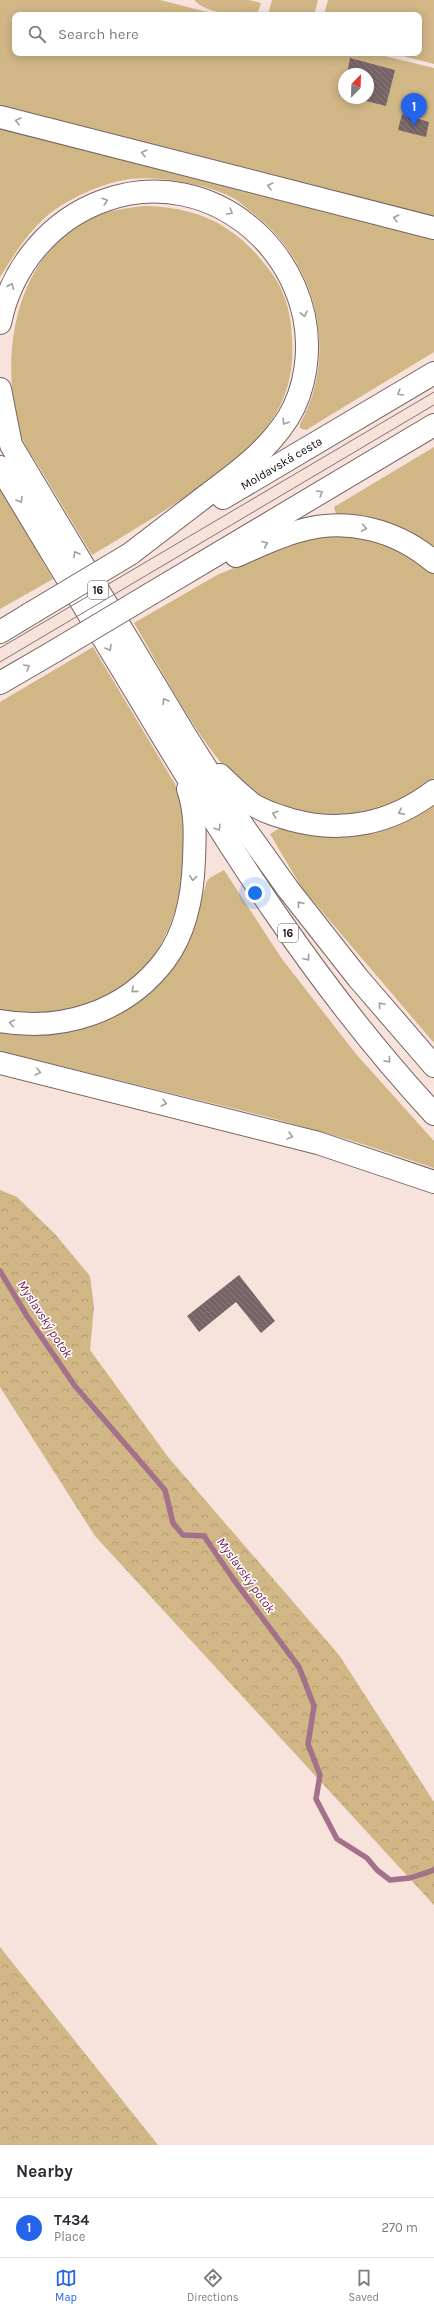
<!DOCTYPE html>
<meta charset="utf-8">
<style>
:root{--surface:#fff;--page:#f2f2f3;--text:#2b2b33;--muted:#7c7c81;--line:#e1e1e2;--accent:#2563eb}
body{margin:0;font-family:Karla,sans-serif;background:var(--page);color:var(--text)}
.compass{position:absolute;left:338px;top:68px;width:36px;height:36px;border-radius:50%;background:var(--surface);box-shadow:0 2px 10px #0003;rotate:23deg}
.you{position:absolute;left:255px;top:893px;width:14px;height:14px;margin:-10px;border:3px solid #fff;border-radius:50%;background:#1a73e8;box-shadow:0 0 0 6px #1a73e833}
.badge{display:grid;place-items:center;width:26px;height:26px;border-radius:50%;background:var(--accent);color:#fff;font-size:13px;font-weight:700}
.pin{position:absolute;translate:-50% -33px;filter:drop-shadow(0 1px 2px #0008)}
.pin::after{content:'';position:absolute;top:21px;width:14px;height:12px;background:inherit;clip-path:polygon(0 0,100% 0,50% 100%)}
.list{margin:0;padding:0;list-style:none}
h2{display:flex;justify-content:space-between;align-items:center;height:52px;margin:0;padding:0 16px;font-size:17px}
h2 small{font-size:13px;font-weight:400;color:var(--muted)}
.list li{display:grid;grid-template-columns:26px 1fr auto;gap:12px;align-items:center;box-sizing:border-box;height:60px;padding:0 16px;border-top:1px solid var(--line)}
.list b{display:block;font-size:15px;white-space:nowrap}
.list p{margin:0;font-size:13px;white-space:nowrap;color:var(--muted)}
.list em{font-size:13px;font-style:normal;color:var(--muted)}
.icon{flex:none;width:22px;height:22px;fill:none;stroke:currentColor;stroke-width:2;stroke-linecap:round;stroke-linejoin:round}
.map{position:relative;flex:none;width:434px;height:2145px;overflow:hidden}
.search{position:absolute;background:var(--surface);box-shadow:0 2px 10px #0003;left:12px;right:12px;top:12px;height:44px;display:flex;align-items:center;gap:10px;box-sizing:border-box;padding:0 14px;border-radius:8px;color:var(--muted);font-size:15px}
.sheet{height:112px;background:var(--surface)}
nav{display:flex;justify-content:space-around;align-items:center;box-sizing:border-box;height:56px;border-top:1px solid var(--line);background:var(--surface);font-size:11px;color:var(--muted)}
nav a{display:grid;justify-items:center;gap:2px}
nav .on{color:var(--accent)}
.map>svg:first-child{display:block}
.green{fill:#d1b686;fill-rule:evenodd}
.forest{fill:url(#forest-crowns)}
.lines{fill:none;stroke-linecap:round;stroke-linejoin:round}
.stream{stroke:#a4718b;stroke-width:5.5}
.building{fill:url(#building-back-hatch)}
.tertiary-casing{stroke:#766460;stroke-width:24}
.trunk-casing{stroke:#766460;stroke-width:24}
.tertiary{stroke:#fff;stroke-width:22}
.trunk{stroke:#fff;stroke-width:22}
.tram{stroke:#837571;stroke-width:1}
.trunk-bridge-casing{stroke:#766460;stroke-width:24;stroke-linecap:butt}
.trunk-bridge{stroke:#fff;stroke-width:22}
.oneway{stroke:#a19e9d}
.labels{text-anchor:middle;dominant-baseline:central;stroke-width:3;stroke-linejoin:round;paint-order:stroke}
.shield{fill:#fff;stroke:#5a5554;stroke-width:1}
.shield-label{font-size:11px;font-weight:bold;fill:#130c0a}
.street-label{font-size:12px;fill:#130c0a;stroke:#fff}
.water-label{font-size:13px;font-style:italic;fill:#732255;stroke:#fff}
</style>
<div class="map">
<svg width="434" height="2145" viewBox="0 0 434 2145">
<defs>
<pattern id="forest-crowns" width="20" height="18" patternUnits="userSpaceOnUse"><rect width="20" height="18" fill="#d1b686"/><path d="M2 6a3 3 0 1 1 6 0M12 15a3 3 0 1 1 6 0" fill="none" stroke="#b39b72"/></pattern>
<pattern id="building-back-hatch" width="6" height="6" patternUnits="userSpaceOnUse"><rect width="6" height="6" fill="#766365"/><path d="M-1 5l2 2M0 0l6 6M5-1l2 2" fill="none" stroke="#8a7c7d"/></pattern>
</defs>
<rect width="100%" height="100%" fill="#f7e2dc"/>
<g class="green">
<path d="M0 0H160L219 15H15V53H372L434 68V216L313 188 0 108ZM344 74H368V98H344Z"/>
<path d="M194 0H249L261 3 257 15C238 15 208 15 194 0Z"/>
<polygon points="272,0 318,0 314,15 268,15"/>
<polygon points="328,0 434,0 434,64 391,53 419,53 419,15 324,15"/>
<path d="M0 126 434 238V352L306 430 300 428V424C340 352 316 259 250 211 244 206 238 200 231 197 206 184 158 176 130 179 102 183 69 198 48 215 27 233 14 255 0 277Z"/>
<path d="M145 206C198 207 235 225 267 267 285 289 291 312 292 339 297 412 253 449 199 487 165 512 128 533 92 555 75 527 58 498 41 470 34 458 24 446 20 433 0 361 12 268 79 224 98 212 124 208 145 206Z"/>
<path d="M434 447V549C408 524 370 516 336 514L334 507Z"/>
<polygon points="0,487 53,579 0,609"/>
<path d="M311 536H360L394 546 434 574V778C413 799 382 811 353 815 346 816 339 818 332 818 310 817 269 804 251 792 208 762 162 670 134 623L217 575Z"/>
<path d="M93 647 175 784C199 849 180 957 114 993 102 999 88 1004 75 1008 52 1014 23 1017 0 1010V702Z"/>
<polygon points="434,803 434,1043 302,888 270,834 280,828"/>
<path d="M224 870 282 959 356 1054 434 1141V1168L350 1140 268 1117 0 1051V1032C32 1038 63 1035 94 1024L197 913 207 881 211 877Z"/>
</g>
<g class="forest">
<polygon points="0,1190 17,1197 55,1234 90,1276 94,1307 90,1350 168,1457 339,1655 434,1802 434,1905 95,1536 0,1387"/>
<polygon points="0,1947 158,2145 0,2145"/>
</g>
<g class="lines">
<polyline class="stream" points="0,1271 27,1316 75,1386 165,1490 173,1523 183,1535 204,1536 234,1580 299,1667 314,1706 308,1744 320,1775 316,1799 337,1839 367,1858 377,1870 390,1880 410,1878 434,1870"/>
</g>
<g class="building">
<polygon points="350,58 395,70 386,106 355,98 368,98 368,74 347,74"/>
<polygon points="402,114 429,122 426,137 398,130"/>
<polygon points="239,1275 275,1321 261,1333 236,1302 199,1332 187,1316"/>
</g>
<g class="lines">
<defs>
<polyline id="tertiary" points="0,117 434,228"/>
<g id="trunk">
<path d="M0 323C25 202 167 146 260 236 283 259 297 285 304 316 311 350 306 389 288 418 267 451 238 472 207 495 182 514 156 534 130 554"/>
<polyline points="0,389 11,445 185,735 243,826 288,889 358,978 434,1066"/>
<path d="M0 467C47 544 93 622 140 699 227 845 318 989 434 1114"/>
<path id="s1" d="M223 498 434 373"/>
<path d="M236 556C257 547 277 537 299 531 347 517 397 530 434 562"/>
<polyline points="152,593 434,425"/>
<polyline points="0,632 33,612"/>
<polyline points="0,683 55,651"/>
<path d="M220 775C230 785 241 795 252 804 264 812 278 816 292 820 343 834 392 823 434 791"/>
<path d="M0 1021C62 1032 126 1012 165 960 186 932 193 893 194 859 195 835 196 812 188 789"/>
<polyline points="0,1063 318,1143 434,1182"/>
</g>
</defs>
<use href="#tertiary" class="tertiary-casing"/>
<use href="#trunk" class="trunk-casing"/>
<use href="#tertiary" class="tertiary"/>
<use href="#trunk" class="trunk"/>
<g class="tram">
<polyline points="0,648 434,392"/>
<polyline points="0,662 434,405"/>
</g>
<defs>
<g id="trunk-bridge">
<polyline points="33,612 130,554"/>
<polyline points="55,651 152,593"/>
</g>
</defs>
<use href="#trunk-bridge" class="trunk-bridge-casing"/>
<use href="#trunk-bridge" class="trunk-bridge"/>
</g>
<defs><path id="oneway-chevron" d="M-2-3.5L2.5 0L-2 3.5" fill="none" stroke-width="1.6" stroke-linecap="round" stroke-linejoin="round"/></defs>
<g class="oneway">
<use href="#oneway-chevron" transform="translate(18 121) rotate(-166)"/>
<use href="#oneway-chevron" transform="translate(144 153) rotate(-166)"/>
<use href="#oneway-chevron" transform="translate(270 186) rotate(-166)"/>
<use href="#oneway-chevron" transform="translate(105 201) rotate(-17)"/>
<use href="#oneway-chevron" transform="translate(230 212) rotate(31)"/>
<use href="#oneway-chevron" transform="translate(396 218) rotate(-166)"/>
<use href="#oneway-chevron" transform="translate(11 286) rotate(-68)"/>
<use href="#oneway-chevron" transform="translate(304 314) rotate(78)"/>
<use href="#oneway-chevron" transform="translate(400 393) rotate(149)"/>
<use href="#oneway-chevron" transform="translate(285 422) rotate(123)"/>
<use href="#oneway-chevron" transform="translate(320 493) rotate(-31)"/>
<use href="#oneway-chevron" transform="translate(20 500) rotate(59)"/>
<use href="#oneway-chevron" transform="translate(364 528) rotate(10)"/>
<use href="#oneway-chevron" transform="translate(265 544) rotate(-23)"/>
<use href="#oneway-chevron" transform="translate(76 554) rotate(-121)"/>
<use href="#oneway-chevron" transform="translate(109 648) rotate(59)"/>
<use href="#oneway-chevron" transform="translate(27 667) rotate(-30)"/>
<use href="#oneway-chevron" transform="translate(165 701) rotate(-121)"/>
<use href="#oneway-chevron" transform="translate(401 812) rotate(154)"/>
<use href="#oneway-chevron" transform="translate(275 814) rotate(-161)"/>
<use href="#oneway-chevron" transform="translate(218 828) rotate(57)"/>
<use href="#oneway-chevron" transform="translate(193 878) rotate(96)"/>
<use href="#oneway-chevron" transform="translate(300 904) rotate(-128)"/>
<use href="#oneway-chevron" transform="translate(307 958) rotate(53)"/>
<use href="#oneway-chevron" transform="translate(134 990) rotate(139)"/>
<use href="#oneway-chevron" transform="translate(381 1005) rotate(-131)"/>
<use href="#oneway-chevron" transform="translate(12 1023) rotate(-170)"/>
<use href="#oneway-chevron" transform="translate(388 1060) rotate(50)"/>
<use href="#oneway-chevron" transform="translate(38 1072) rotate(14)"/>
<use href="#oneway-chevron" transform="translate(164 1103) rotate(14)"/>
<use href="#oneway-chevron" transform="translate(290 1136) rotate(15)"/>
</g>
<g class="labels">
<g class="shield">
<rect x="88" y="581" width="20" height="18" rx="3"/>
<rect x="278" y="924" width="20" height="18" rx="3"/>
</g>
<g class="shield-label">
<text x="98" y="590">16</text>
<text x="288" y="933">16</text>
</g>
<g class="street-label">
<text stroke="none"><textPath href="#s1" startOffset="68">Moldavská cesta</textPath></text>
</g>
<g class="water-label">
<text transform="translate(45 1319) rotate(57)">Myslavský potok</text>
<text transform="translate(246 1575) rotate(54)">Myslavský potok</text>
</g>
</g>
</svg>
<svg class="compass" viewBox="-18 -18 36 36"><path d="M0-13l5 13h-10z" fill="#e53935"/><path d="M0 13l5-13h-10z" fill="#7c7c81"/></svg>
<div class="you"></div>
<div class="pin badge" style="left:414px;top:126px">1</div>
<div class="search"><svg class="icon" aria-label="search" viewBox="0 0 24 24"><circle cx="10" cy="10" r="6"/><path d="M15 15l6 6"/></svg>Search here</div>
</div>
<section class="sheet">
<h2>Nearby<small></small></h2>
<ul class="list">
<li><span class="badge">1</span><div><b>T434</b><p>Place</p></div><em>270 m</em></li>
</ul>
</section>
<nav>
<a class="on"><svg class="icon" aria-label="map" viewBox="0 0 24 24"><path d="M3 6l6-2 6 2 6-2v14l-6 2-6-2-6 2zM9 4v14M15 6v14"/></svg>Map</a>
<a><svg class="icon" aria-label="directions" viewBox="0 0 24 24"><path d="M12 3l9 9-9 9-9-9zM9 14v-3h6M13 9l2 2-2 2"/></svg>Directions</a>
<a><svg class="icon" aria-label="saved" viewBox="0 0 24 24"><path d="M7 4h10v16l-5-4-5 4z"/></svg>Saved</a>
</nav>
